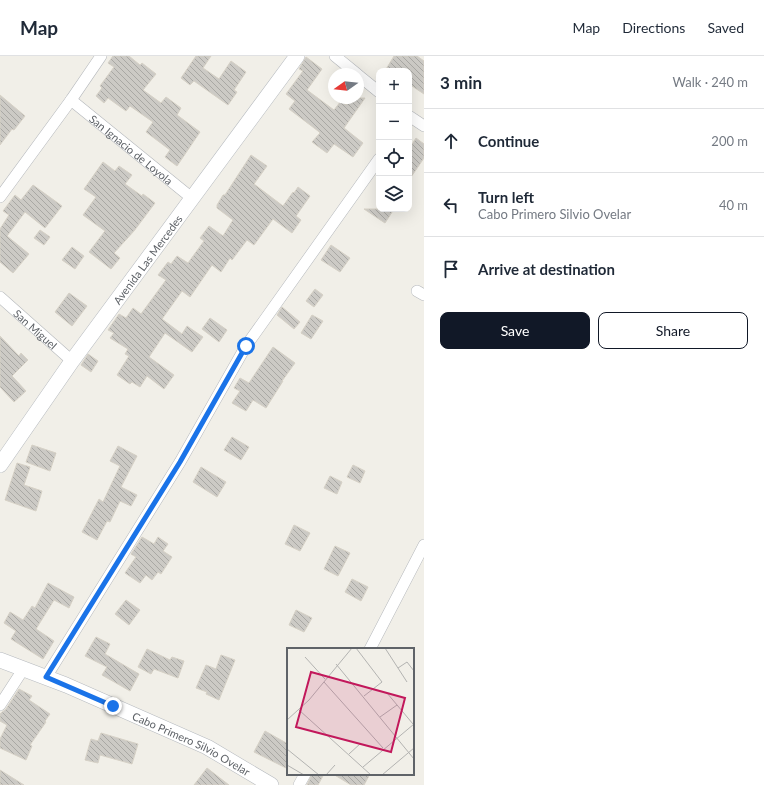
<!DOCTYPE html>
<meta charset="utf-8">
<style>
:root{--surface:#fff;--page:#f6f6f7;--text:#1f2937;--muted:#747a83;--line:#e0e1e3;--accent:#111827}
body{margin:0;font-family:Lato,sans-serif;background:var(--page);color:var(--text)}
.controls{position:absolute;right:12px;top:12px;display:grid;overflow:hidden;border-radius:8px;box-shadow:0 4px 16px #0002}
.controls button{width:36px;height:36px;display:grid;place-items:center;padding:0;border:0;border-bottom:1px solid var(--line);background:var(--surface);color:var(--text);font:20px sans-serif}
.compass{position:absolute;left:328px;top:12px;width:36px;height:36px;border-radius:50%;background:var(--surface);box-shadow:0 4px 16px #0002;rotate:255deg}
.stop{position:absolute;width:12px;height:12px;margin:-9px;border:3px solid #1a73e8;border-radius:50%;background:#fff}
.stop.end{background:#1a73e8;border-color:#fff;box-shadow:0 1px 4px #0008}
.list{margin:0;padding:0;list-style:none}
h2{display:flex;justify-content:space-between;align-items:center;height:52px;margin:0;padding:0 16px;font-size:17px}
h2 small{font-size:13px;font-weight:400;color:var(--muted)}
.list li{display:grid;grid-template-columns:26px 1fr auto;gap:12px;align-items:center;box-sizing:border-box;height:64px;padding:0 16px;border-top:1px solid var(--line)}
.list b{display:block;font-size:15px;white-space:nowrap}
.list p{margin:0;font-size:13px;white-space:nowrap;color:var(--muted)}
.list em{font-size:13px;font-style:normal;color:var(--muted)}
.actions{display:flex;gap:8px;padding:12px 16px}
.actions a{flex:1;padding:9px 0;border:1px solid var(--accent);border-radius:8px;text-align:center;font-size:14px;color:var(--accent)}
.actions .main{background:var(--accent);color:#fff}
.icon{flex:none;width:22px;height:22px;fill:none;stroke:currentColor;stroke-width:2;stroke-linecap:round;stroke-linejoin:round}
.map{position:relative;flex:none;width:424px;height:729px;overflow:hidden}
header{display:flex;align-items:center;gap:24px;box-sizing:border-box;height:56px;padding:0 20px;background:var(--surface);border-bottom:1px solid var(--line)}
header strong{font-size:19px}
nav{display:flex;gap:22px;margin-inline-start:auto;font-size:14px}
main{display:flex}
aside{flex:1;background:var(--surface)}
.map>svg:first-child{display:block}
.building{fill:url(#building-back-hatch);stroke:#d6d1c6}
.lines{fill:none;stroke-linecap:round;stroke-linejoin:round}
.street-casing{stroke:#b5b8bc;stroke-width:12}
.secondary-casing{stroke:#b6babf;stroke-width:16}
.street{stroke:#fff;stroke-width:11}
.secondary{stroke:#fff;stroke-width:15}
.route{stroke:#1a73e8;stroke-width:5}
.labels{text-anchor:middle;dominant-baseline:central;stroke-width:4;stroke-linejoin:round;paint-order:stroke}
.street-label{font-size:11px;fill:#5f6368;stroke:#fff}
.inset-road{fill:none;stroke:#b3b3b1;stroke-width:1}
.view{fill:#c2185b;fill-opacity:0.15;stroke:#c2185b;stroke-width:2}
.inset-edge{fill:none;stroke:#5f6368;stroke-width:2}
</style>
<header>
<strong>Map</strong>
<nav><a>Map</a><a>Directions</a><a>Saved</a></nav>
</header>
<main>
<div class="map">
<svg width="424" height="729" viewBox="0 0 424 729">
<defs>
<pattern id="building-back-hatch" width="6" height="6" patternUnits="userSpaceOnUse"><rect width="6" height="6" fill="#cccac5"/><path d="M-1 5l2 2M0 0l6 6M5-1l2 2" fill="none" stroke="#a9a8a4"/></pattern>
</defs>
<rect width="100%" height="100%" fill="#f1efe8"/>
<g class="building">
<polygon points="113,0 129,0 140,9 142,7 156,18 143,34 161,47 166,41 181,52 177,59 200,76 177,110 165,101 170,94 146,76 153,66 130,50 126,55 108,42 104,47 96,40 102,32 100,30 114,11 108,7"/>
<polygon points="196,0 211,0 203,12 219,23 231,5 246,16 234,34 237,36 228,49 194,25 190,29 181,22"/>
<polygon points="394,0 417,0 424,5 424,38 409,28 409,15 385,15"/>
<polygon points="306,1 322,13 307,34 334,54 341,45 346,49 352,42 365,42 344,72 363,87 353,101 334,88 327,97 312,86 320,77 318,75 289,53 295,45 286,38 303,15 299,13"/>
<polygon points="0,39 25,60 14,74 12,73 0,89"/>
<polygon points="416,82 424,88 424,102 409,124 409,93"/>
<polygon points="251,99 267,110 254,128 283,150 293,136 294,137 298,131 310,140 296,160 301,164 292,177 273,163 254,189 247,184 232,204 230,202 221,216 212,209 190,241 182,235 162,263 182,278 187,270 203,281 192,296 165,277 149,301 174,319 164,333 147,320 140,331 132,326 130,328 117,319 129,300 125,298 128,293 110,282 114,277 108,274 119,258 126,262 133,252 141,258 166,224 158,219 168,206 171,208 177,200 188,207 204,185 200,182 209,170 223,180 233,164 217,152 217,149 223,139 225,139"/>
<polygon points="103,106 115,115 119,110 132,119 125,128 142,140 143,138 155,147 134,175 114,197 120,202 111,213 89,196 105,175 83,159 96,141 84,133"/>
<polygon points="33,129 62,150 45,172 25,156 7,180 29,198 13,217 0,206 0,173 9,159 3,155 15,139 21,144"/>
<polygon points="364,153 394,153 385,167"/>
<polygon points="40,174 50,181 44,189 34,182"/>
<polygon points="331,189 350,202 340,216 321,204"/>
<polygon points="72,191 84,200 75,213 62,204"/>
<polygon points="315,233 323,239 314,251 306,245"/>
<polygon points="69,237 87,250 72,270 55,256"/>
<polygon points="282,251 300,266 294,273 277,259"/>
<polygon points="312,259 323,265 311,283 301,277"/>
<polygon points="210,262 227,274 219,286 202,273"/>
<polygon points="0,280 19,300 21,297 28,304 12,320 26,335 14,346 0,331"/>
<polygon points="273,291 295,307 282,325 283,325 266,352 253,344 246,355 232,347 240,335 234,332 240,322 249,327"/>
<polygon points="88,298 98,305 91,316 81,309"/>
<polygon points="232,381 249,391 241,404 224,394"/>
<polygon points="32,389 56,397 50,415 26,406"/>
<polygon points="118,390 137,400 121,431 137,439 131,450 120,445 110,466 107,465 97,484 82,476 99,443 103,446 120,410 110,405"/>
<polygon points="17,407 30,411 24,429 42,435 36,455 5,444"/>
<polygon points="353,409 365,415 360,427 347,421"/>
<polygon points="201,411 226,426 217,441 193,426"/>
<polygon points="330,420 342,426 337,438 324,432"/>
<polygon points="294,469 310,477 300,495 285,488"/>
<polygon points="142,481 154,488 158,481 168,488 163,495 172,501 161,518 158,516 152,524 146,519 140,527 125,517 136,501 131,498"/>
<polygon points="335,490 350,497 338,520 324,513"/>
<polygon points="352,523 368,531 361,545 345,536"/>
<polygon points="48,527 74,541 69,552 54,544 36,573 54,585 43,603 11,583 16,575 4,567 10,556 23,564 32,550 35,552"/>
<polygon points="126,544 140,554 129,569 115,558"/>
<polygon points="296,554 312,562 304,576 289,569"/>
<polygon points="96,581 110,588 105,598 139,618 130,635 102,619 107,611 85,600"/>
<polygon points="147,593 170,604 172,601 184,605 178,622 154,613 151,618 138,611"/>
<polygon points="221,599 235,604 219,644 206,638 207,636 196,632 206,609 216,613"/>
<polygon points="19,633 32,640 29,644 50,658 45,665 46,666 30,689 32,690 26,704 0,692 0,683 7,669 0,665 0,658 6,653"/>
<polygon points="265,675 288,688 288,713 254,696"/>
<polygon points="101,677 138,688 132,708 100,699 98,707 85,704 91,683 98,685"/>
<polygon points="207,712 229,729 194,729"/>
<polygon points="0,714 24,729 0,729"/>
<polygon points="312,718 324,718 318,729 307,729"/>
<polygon points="333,718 370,718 364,729 351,729"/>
</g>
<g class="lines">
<defs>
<g id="street">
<polyline points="335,0 357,18"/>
<polyline points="358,19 379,36"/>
<path id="s1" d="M71 44 193 143"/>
<polyline points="409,60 424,70"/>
<polyline points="0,141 71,44 101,0"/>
<polyline points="417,235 424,239"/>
<path id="s2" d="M0 241 72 305"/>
<polyline points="370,593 424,489"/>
<polyline points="46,621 180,406 246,290 379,103"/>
<polyline points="0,649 24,612"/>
<polyline points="299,729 305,718"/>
</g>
<g id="secondary">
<path id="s3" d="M0 409 72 305 297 0"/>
<path id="s4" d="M0 604 66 629 207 691 271 729"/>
</g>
</defs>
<use href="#street" class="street-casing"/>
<use href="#secondary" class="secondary-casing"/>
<use href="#street" class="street"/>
<use href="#secondary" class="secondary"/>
</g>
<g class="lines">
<polyline class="route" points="113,650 46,621 180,406 246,290"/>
</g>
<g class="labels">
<g class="street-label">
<text stroke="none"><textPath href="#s1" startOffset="78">San Ignacio de Loyola</textPath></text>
<text stroke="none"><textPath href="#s3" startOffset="253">Avenida Las Mercedes</textPath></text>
<text stroke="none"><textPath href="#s2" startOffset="48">San Miguel</textPath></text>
<text stroke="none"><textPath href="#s4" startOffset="209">Cabo Primero Silvio Ovelar</textPath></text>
</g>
</g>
<g transform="translate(287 592)">
<rect width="127" height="127" fill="#f1efe8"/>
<path class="inset-road" d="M69 0 95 34 77 48M98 0 120 34M18 9 38 31M49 16 127 111M111 20 120 14 127 23M37 34 96 100M100 45 126 76M12 62 84 127M93 69 110 57M0 72 22 52 65 0M0 101 32 127M62 106 74 95M0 117 17 127M76 119 127 76M39 127 48 117M95 127 127 100"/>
<path class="view" d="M24 24 118 50 104 104 9 79Z"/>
<rect width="127" height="127" class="inset-edge"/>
</g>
</svg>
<div class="controls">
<button>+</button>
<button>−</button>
<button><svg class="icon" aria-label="locate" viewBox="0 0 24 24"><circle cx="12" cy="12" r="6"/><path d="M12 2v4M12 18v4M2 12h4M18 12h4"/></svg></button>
<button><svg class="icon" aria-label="layers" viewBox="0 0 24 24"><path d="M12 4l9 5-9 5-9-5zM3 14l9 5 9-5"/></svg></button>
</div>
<svg class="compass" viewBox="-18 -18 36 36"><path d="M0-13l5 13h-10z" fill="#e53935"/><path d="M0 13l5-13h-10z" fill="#747a83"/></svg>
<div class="stop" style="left:246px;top:290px"></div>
<div class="stop end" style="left:113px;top:650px"></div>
</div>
<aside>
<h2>3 min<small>Walk · 240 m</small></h2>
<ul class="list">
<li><svg class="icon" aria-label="ahead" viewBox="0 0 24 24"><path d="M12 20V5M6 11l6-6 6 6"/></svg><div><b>Continue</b></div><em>200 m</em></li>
<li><svg class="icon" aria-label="left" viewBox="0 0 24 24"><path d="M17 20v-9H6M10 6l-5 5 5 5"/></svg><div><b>Turn left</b><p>Cabo Primero Silvio Ovelar</p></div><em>40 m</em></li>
<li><svg class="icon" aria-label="arrive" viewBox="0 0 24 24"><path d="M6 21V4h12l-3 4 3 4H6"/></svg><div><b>Arrive at destination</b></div></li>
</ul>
<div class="actions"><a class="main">Save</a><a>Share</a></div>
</aside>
</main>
